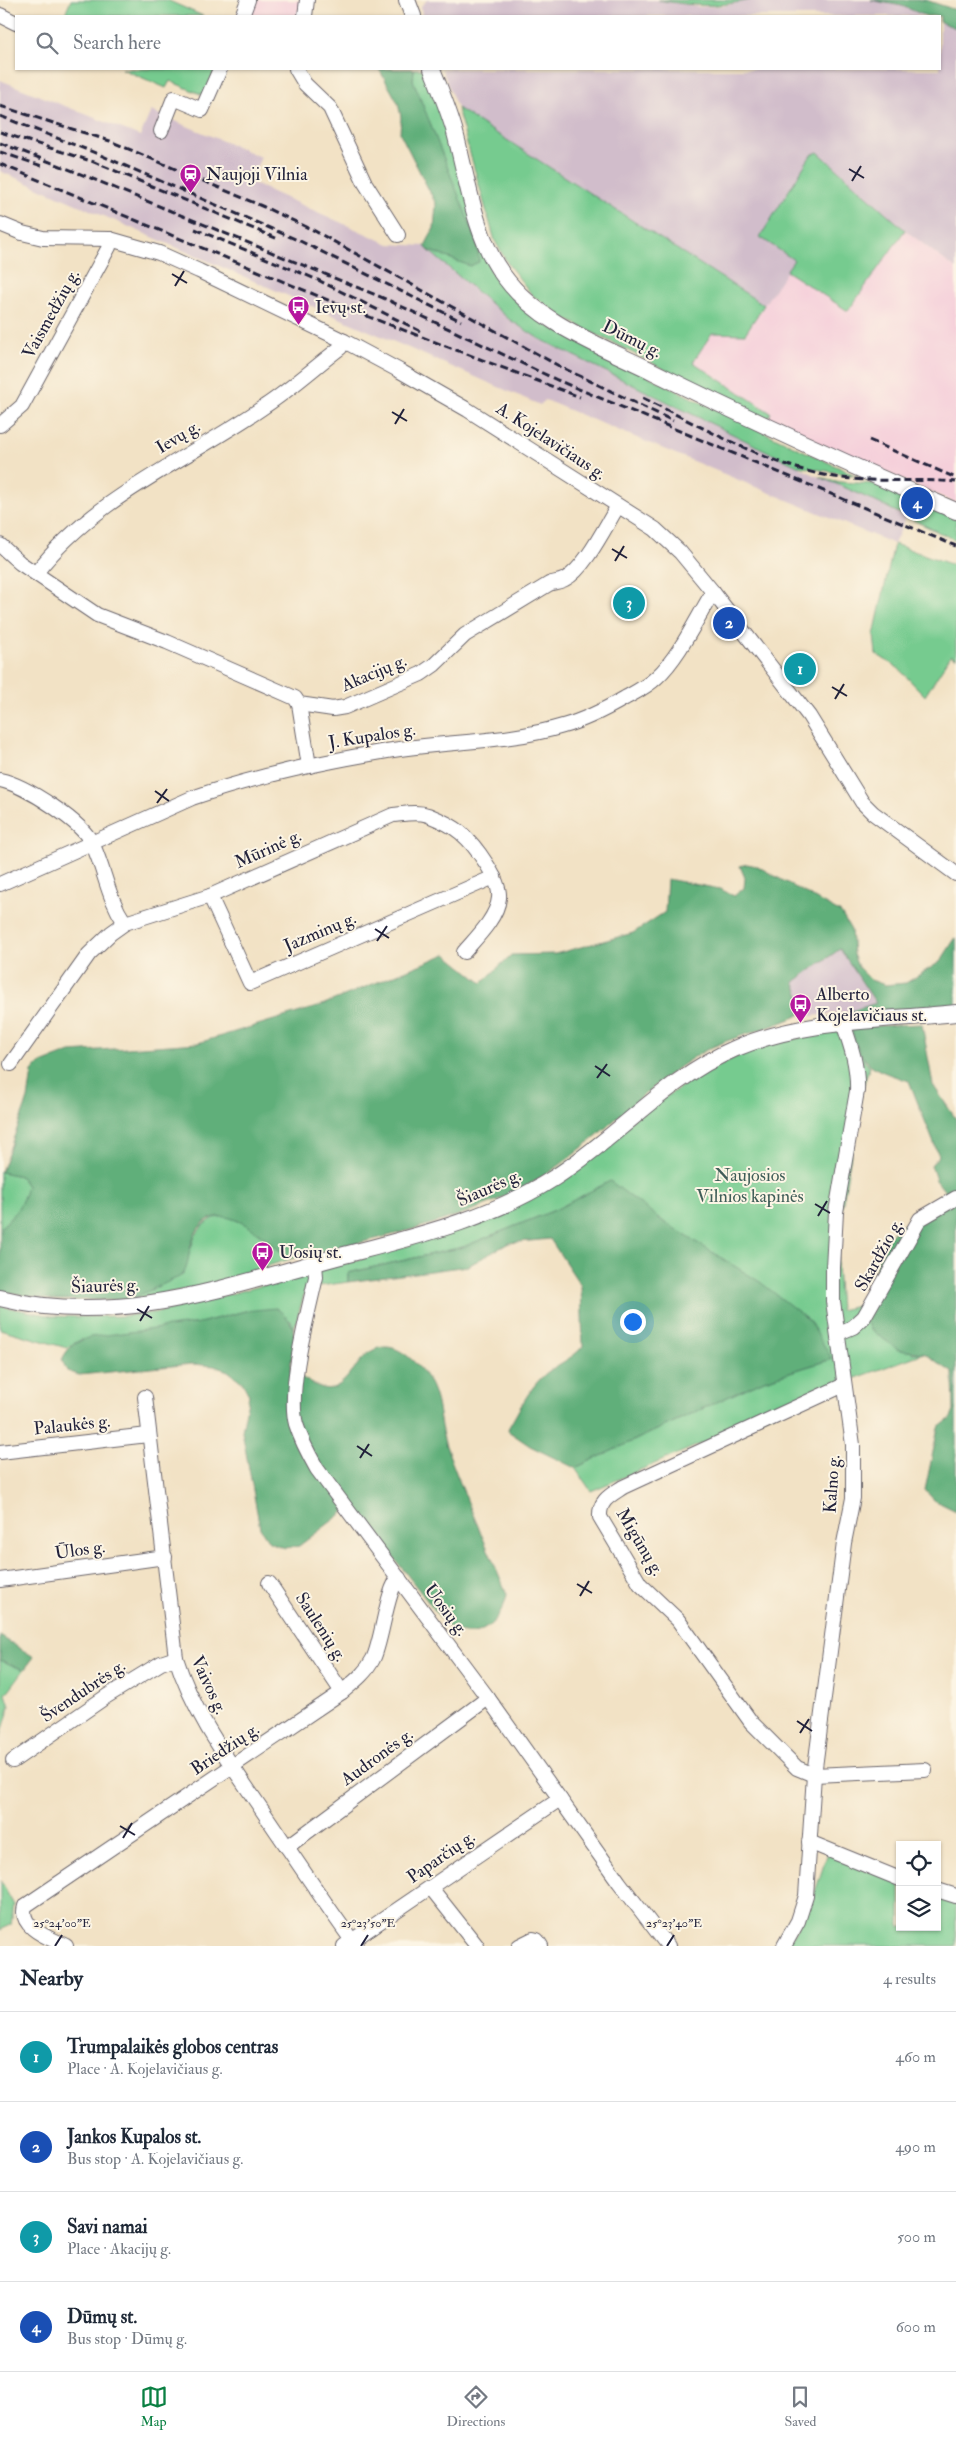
<!DOCTYPE html>
<meta charset="utf-8">
<style>
:root{--surface:#fff;--page:#f6f6f7;--text:#1f2937;--muted:#747a83;--line:#e0e1e3;--accent:#0b8043}
body{margin:0;font-family:"IM FELL Double Pica",serif;background:var(--page);color:var(--text)}
.controls{position:absolute;right:15px;bottom:15px;display:grid;overflow:hidden;border-radius:0px;box-shadow:0 1px 4px #0004}
.controls button{width:45px;height:45px;display:grid;place-items:center;padding:0;border:0;border-bottom:1px solid var(--line);background:var(--surface);color:var(--text);font:25px sans-serif}
.you{position:absolute;left:632px;top:1321px;width:18px;height:18px;margin:-12px;border:4px solid #fff;border-radius:50%;background:#1a73e8;box-shadow:0 0 0 8px #1a73e833}
.badge{display:grid;place-items:center;width:32px;height:32px;border-radius:50%;background:var(--accent);color:#fff;font-size:16px;font-weight:700}
.pin{position:absolute;translate:-50% -50%;border:2px solid #fff;box-shadow:0 1px 5px #0006}
.list{margin:0;padding:0;list-style:none}
h2{display:flex;justify-content:space-between;align-items:center;height:65px;margin:0;padding:0 20px;font-size:21px}
h2 small{font-size:16px;font-weight:400;color:var(--muted)}
.list li{display:grid;grid-template-columns:32px 1fr auto;gap:15px;align-items:center;box-sizing:border-box;height:90px;padding:0 20px;border-top:1px solid var(--line)}
.list b{display:block;font-size:19px;white-space:nowrap}
.list p{margin:0;font-size:16px;white-space:nowrap;color:var(--muted)}
.list em{font-size:16px;font-style:normal;color:var(--muted)}
.icon{flex:none;width:28px;height:28px;fill:none;stroke:currentColor;stroke-width:2;stroke-linecap:round;stroke-linejoin:round}
.map{position:relative;flex:none;width:956px;height:1946px;overflow:hidden}
.search{position:absolute;background:var(--surface);box-shadow:0 1px 4px #0004;left:15px;right:15px;top:15px;height:55px;display:flex;align-items:center;gap:12px;box-sizing:border-box;padding:0 18px;border-radius:0px;color:var(--muted);font-size:19px}
.sheet{height:425px;background:var(--surface)}
nav{display:flex;justify-content:space-around;align-items:center;box-sizing:border-box;height:70px;border-top:1px solid var(--line);background:var(--surface);font-size:14px;color:var(--muted)}
nav a{display:grid;justify-items:center;gap:2px}
nav .on{color:var(--accent)}
.map>svg:first-child{display:block}
.built{fill:#f5cfda}
.industrial{fill:#d1bdcb}
.green{fill:#76cb8f;stroke:#4c7665}
.forest{fill:#60af7a;stroke:#41685a}
.lines{fill:none;stroke-linecap:round;stroke-linejoin:round}
.minor-casing{stroke:#6b656b;stroke-width:16}
.major-casing{stroke:#6b656b;stroke-width:18}
.minor{stroke:#fff;stroke-width:14}
.major{stroke:#fff;stroke-width:16}
.rail{stroke:#22223b;stroke-width:3;stroke-dasharray:8 4;stroke-linecap:butt}
.ticks{fill:none;stroke:#22223b;stroke-width:2}
.labels{text-anchor:middle;dominant-baseline:central;stroke-width:4;stroke-linejoin:round;paint-order:stroke}
.poi-label{font-size:18px;fill:#22223b;stroke:#fcf5e5;text-anchor:start}
.street-label{font-size:18px;fill:#22223b;stroke:#fcf5e5}
.park-label{font-size:18px;fill:#3f5d58;stroke:#fcf5e5}
.ticks-label{font-size:12px;text-anchor:middle;fill:#22223b;stroke:#fcf5e5;stroke-width:4;stroke-linejoin:round;paint-order:stroke}
</style>
<div class="map">
<svg width="956" height="1946" viewBox="0 0 956 1946">
<rect width="100%" height="100%" fill="#fcf5e5"/>
<filter id="ink" filterUnits="userSpaceOnUse"><feTurbulence type="fractalNoise" baseFrequency=".02" numOctaves="2"/><feDisplacementMap in="SourceGraphic" scale="10" xChannelSelector="R" yChannelSelector="G"/><feConvolveMatrix kernelMatrix="1 2 1 2 8 2 1 2 1" color-interpolation-filters="sRGB"/></filter>
<filter id="wash" filterUnits="userSpaceOnUse"><feTurbulence type="fractalNoise" baseFrequency=".0096" numOctaves="4" result="noise"/><feDisplacementMap in="SourceGraphic" scale="20" xChannelSelector="R" yChannelSelector="G"/><feGaussianBlur stdDeviation="1.12" result="paint"/><feColorMatrix in="noise" values="0 0 0 0 0 0 0 0 0 0 0 0 0 0 0 0 0 1.4 0 .05"/><feComposite in="paint" operator="in"/></filter>
<g filter="url(#wash)">
<rect width="100%" height="100%" fill="#f2e2c5"/>
<g class="built">
<polygon points="243,0 287,0 307,1 302,16 237,16"/>
<polygon points="905,230 956,269 956,503 766,421 771,413 693,362 712,333 745,334 786,271 848,311"/>
</g>
<g class="industrial">
<polygon points="427,0 658,0 699,7 723,6 750,0 871,0 902,6 926,16 422,16 421,6"/>
<polygon points="940,22 956,28 956,269 905,230 818,153 760,237 794,260 764,305 457,108 442,69 940,69"/>
<polygon points="0,80 140,136 151,111 261,157 250,182 389,244 425,246 510,320 538,338 819,477 858,492 906,518 894,544 545,400 540,405 0,171"/>
<polygon points="840,949 876,1004 849,1012 812,1016 793,982"/>
</g>
<g class="green">
<polygon points="71,0 167,0 203,16 64,16"/>
<path d="M658 0H750C713 8 694 6 658 0Z"/>
<polygon points="122,69 216,69 205,96 170,81 166,88"/>
<path d="M414 69H426L432 83 491 271C506 292 521 307 542 323L702 403 857 476 797 466 538 338 510 320 428 250 470 266 413 80Z"/>
<polygon points="457,108 764,305 745,334 712,333 693,362 771,413 766,421 566,319 532,295 508,264 495,241"/>
<polygon points="818,152 905,230 848,311 786,271 794,260 760,237 811,155"/>
<path d="M819 477 840 482 874 484 956 519V540C910 520 866 495 819 477Z"/>
<polygon points="894,544 956,566 956,658 951,655 925,696 898,668 876,654 874,635"/>
<polygon points="851,1027 865,1062 870,1066 862,1089 841,1214 837,1264 840,1310 866,1304 912,1353 924,1353 848,1381 591,1491 575,1468 764,1380 832,1359 710,1252 664,1222 610,1182 555,1210 463,1247 348,1273 348,1282 306,1288 294,1329 291,1321 245,1311 200,1323 80,1340 67,1348 0,1329 0,1306 52,1316 77,1317 124,1316 160,1312 299,1276 404,1247 479,1222 697,1076 756,1047"/>
<path d="M0 1171 20 1176 27 1186C23 1204 14 1216 0 1228Z"/>
<polygon points="226,1216 248,1225 290,1259 204,1286 129,1300 190,1251 195,1236 203,1225 214,1218"/>
<polygon points="0,1660 24,1670 6,1694 10,1706 0,1739"/>
<polygon points="830,1846 900,1876 900,1927 937,1927 937,1888 956,1893 956,1946 787,1946 812,1901"/>
<polygon points="0,1880 14,1905 11,1925 0,1930"/>
</g>
<g class="forest">
<polygon points="871,0 926,0 956,10 956,28 940,22 940,16 926,16 902,6"/>
<polygon points="379,69 414,69 413,80 477,242 479,262 470,266 428,250 425,246 434,228 436,204 400,133 401,117 398,103"/>
<path d="M747 864 757 866 841 913 851 930 853 954 858 967 871 980 885 985 906 983 940 962 956 937V1006L851 1015 849 1012 876 1003 840 949 794 982 807 1011C773 1030 733 1034 699 1054 648 1085 605 1133 557 1167 481 1220 378 1238 290 1259 267 1240 217 1189 194 1236 188 1249 190 1266 181 1276L129 1300H52L0 1291V1228C14 1216 23 1204 27 1186L20 1176 1 1172 28 1099 32 1072 39 1064 70 1052 198 1043 317 1007 446 954 482 983 511 955 555 954 633 933 665 912 667 879 720 889 734 896 744 888 745 878 740 866Z"/>
<path d="M922 1024 933 1085 956 1119V1511L934 1500 925 1490 938 1428 951 1418 954 1411 953 1373 924 1353 898 1350 869 1328 866 1319V1304L878 1260 890 1235 946 1193 936 1180 931 1165 939 1156 909 1081C873 1069 861 1067 851 1027Z"/>
<path d="M610 1181 664 1222 760 1282 809 1320 832 1359 764 1380 575 1468 530 1446 508 1431 509 1427C519 1410 528 1391 542 1377 554 1365 572 1360 583 1346L581 1286 550 1239 509 1243 468 1266 348 1282V1273L463 1247 555 1210Z"/>
<path d="M276 1308C303 1327 293 1342 290 1370 300 1376 312 1385 323 1388 349 1395 357 1346 386 1347 402 1347 419 1365 427 1378 440 1398 438 1421 445 1443 463 1494 486 1544 507 1594 504 1615 485 1639 460 1632 455 1631 450 1627 446 1625L353 1505 299 1546 285 1548 269 1542 260 1528 242 1431 249 1395 242 1382 228 1371 214 1366 192 1364 79 1375 67 1371 62 1360C68 1346 77 1341 91 1337L200 1323 245 1311Z"/>
<polygon points="0,1636 34,1657 24,1670 0,1660"/>
</g>
</g>
<g filter="url(#ink)">
<g class="lines">
<defs>
<g id="minor">
<polyline points="0,15 16,23"/>
<polyline points="242,16 248,0"/>
<polyline points="305,16 307,0"/>
<polyline points="296,69 305,84 330,108 365,183 398,235"/>
<polyline points="161,131 174,98 202,110 220,69"/>
<polyline points="0,224 22,233 43,238 110,239 159,253 199,271 344,341 400,371 468,410 655,529 680,552 713,592 809,716 862,802 873,813 956,874"/>
<polyline points="0,425 22,406 109,247 110,239"/>
<path d="M0 545 20 563 97 615 167 642 286 694 295 698 299 704 333 709 345 707 421 674 434 665 465 635 549 584C554 582 560 582 565 579 585 569 606 525 618 506"/>
<path d="M36 573C95 496 188 460 265 406 291 389 315 367 340 348L344 341"/>
<polyline points="299,704 309,766"/>
<path d="M0 780C25 785 83 822 93 845 106 874 107 896 125 923"/>
<path d="M0 884 192 798C255 776 321 762 387 751 445 741 507 743 563 726 585 720 606 709 625 698 636 692 648 686 657 677 679 657 697 618 713 592"/>
<polyline points="210,896 250,983 494,877"/>
<path d="M11 1064 89 954 111 933 125 923 210 896 393 815C404 814 417 811 428 815 438 819 453 826 461 833 475 845 501 880 499 898 497 918 476 938 464 952"/>
<path d="M315 1263 316 1277C308 1313 287 1390 296 1424 301 1440 309 1455 317 1469L488 1698 619 1882 668 1946"/>
<polyline points="839,1333 853,1327 864,1317 920,1219 956,1198"/>
<path d="M844 1385 623 1487C611 1495 599 1500 600 1517L640 1584 678 1620 751 1722 797 1768 814 1775 925 1770"/>
<path d="M145 1397 176 1658C193 1713 228 1760 260 1807 292 1854 323 1901 356 1946"/>
<polyline points="0,1452 148,1435"/>
<polyline points="0,1580 165,1557"/>
<polyline points="269,1583 342,1692"/>
<polyline points="13,1761 107,1696 161,1663 176,1658"/>
<polyline points="809,1842 900,1879"/>
<polyline points="287,1847 488,1698"/>
<polyline points="431,1888 477,1946"/>
<polyline points="937,1890 956,1896"/>
<path d="M66 1946C50 1938 18 1928 25 1906L342 1692C354 1682 366 1673 373 1659 382 1642 387 1587 399 1578"/>
<polyline points="344,1946 560,1799"/>
<polyline points="519,1946 533,1939 537,1940 541,1946"/>
<path d="M784 1946 798 1921 806 1896 814 1775 844 1543 853 1498V1445L833 1301V1268L836 1212 857 1091C858 1066 851 1046 843 1023"/>
</g>
<g id="major">
<polyline points="407,0 413,16"/>
<path d="M432 69C440 89 448 109 454 129 467 176 474 236 503 275 538 324 602 346 654 372 753 421 854 467 956 511"/>
<path d="M0 1298C115 1327 223 1288 333 1258 409 1238 487 1221 554 1178 616 1139 666 1078 734 1049 804 1019 881 1021 956 1013"/>
</g>
</defs>
<use href="#minor" class="minor-casing"/>
<use href="#major" class="major-casing"/>
<use href="#minor" class="minor"/>
<use href="#major" class="major"/>
<g class="rail">
<polyline points="0,106 110,141 264,207 313,230 559,366 673,421"/>
<polyline points="0,116 98,154 300,241 461,321"/>
<polyline points="0,132 94,162 278,239"/>
<polyline points="0,143 66,168 388,300 557,380 956,546"/>
<polyline points="0,152 42,166"/>
<polyline points="0,164 364,315 580,397"/>
<polyline points="195,229 318,280 420,331"/>
<path d="M643 398C696 424 767 464 824 475 868 484 912 478 956 482"/>
<polyline points="869,440 956,478"/>
</g>
</g>
</g>
<path class="ticks" d="M849 169 864 178M852 181 861 166M172 274 187 283M175 286 184 271M392 412 407 421M395 424 404 409M612 549 627 558M615 561 624 546M832 687 847 696M835 699 844 684M155 791 169 801M157 803 167 789M375 929 389 938M377 941 387 926M595 1066 610 1076M597 1078 607 1064M815 1204 830 1213M818 1216 827 1201M137 1309 152 1318M140 1321 149 1306M357 1446 372 1456M360 1458 369 1444M577 1584 592 1593M580 1596 589 1581M797 1721 812 1731M800 1733 809 1719M120 1826 135 1835M123 1838 132 1823M55 1946 62 1935M361 1946 368 1935M667 1946 674 1935"/>
<defs>
<symbol id="station-pin" viewBox="-11 -11 22 30"><path d="M0 17L-7.5 6A9.5 9.5 0 1 1 7.5 6Z" fill="#b5179e" stroke="#fcf5e5"/><path d="M-3-6H3Q5-6 5-4V2Q5 4 3 4L4.5 6H3L1.5 4h-3L-3 6H-4.5L-3 4Q-5 4-5 2V-4Q-5-6-3-6ZM-3.5-4v3h7v-3ZM-3.5 1v1.5H-2V1ZM2 1v1.5H3.5V1Z" fill="#fff"/></symbol>
<symbol id="bus-pin" viewBox="-11 -11 22 30"><path d="M0 17L-7.5 6A9.5 9.5 0 1 1 7.5 6Z" fill="#b5179e" stroke="#fcf5e5"/><path d="M-5-6H5V4H4V6H2V4H-2V6H-4V4H-5ZM-3.5-4V0h7V-4ZM-3.5 1.2v1.5H-2V1.2ZM2 1.2v1.5H3.5V1.2Z" fill="#fff"/></symbol>
</defs>
<g fill-rule="evenodd">
<use href="#station-pin" x="178" y="162" width="25" height="34"/>
<use href="#bus-pin" x="286" y="294" width="25" height="34"/>
<use href="#bus-pin" x="788" y="992" width="25" height="34"/>
<use href="#bus-pin" x="250" y="1240" width="25" height="34"/>
</g>
<g class="labels">
<g class="poi-label">
<text x="206" y="174">Naujoji Vilnia</text>
<text x="315" y="307">Ievų st.</text>
<text x="816" y="994">Alberto<tspan x="816" dy="21">Kojelavičiaus st.</tspan></text>
<text x="279" y="1252">Uosių st.</text>
</g>
<g class="street-label">
<text transform="translate(51 314) rotate(-61)">Vaismedžių g.</text>
<text transform="translate(632 339) rotate(26)">Dūmų g.</text>
<text transform="translate(178 437) rotate(-31)">Ievų g.</text>
<text transform="translate(551 441) rotate(33)">A. Kojelavičiaus g.</text>
<text transform="translate(374 673) rotate(-23)">Akacijų g.</text>
<text transform="translate(372 736) rotate(-9)">J. Kupalos g.</text>
<text transform="translate(268 849) rotate(-24)">Mūrinė g.</text>
<text transform="translate(320 932) rotate(-23)">Jazminų g.</text>
<text transform="translate(489 1188) rotate(-24)">Šiaurės g.</text>
<text transform="translate(879 1255) rotate(-61)">Skardžio g.</text>
<text transform="translate(105 1286) rotate(-2)">Šiaurės g.</text>
<text transform="translate(72 1425) rotate(-6)">Palaukės g.</text>
<text transform="translate(832 1484) rotate(-86)">Kalno g.</text>
<text transform="translate(640 1542) rotate(59)">Migūnų g.</text>
<text transform="translate(80 1550) rotate(-8)">Ūlos g.</text>
<text transform="translate(446 1610) rotate(53)">Uosių g.</text>
<text transform="translate(321 1627) rotate(57)">Saulenių g.</text>
<text transform="translate(209 1685) rotate(65)">Vaivos g.</text>
<text transform="translate(83 1691) rotate(-34)">Švendubrės g.</text>
<text transform="translate(225 1749) rotate(-34)">Briedžių g.</text>
<text transform="translate(377 1757) rotate(-36)">Audronės g.</text>
<text transform="translate(441 1857) rotate(-35)">Paparčių g.</text>
</g>
<g class="park-label">
<text x="750" y="1175">Naujosios<tspan x="750" dy="21">Vilnios kapinės</tspan></text>
</g>
</g>
<g class="ticks-label">
<text x="62" y="1927">25°24'00"E</text>
<text x="368" y="1927">25°23'50"E</text>
<text x="674" y="1927">25°23'40"E</text>
</g>
</svg>
<div class="controls">
<button><svg class="icon" aria-label="locate" viewBox="0 0 24 24"><circle cx="12" cy="12" r="6"/><path d="M12 2v4M12 18v4M2 12h4M18 12h4"/></svg></button>
<button><svg class="icon" aria-label="layers" viewBox="0 0 24 24"><path d="M12 4l9 5-9 5-9-5zM3 14l9 5 9-5"/></svg></button>
</div>
<div class="you"></div>
<div class="pin badge" style="left:800px;top:669px;background:#0f9aa8">1</div>
<div class="pin badge" style="left:729px;top:623px;background:#1a4fb4">2</div>
<div class="pin badge" style="left:629px;top:603px;background:#0f9aa8">3</div>
<div class="pin badge" style="left:917px;top:503px;background:#1a4fb4">4</div>
<div class="search"><svg class="icon" aria-label="search" viewBox="0 0 24 24"><circle cx="10" cy="10" r="6"/><path d="M15 15l6 6"/></svg>Search here</div>
</div>
<section class="sheet">
<h2>Nearby<small>4 results</small></h2>
<ul class="list">
<li><span class="badge" style="background:#0f9aa8">1</span><div><b>Trumpalaikės globos centras</b><p>Place · A. Kojelavičiaus g.</p></div><em>460 m</em></li>
<li><span class="badge" style="background:#1a4fb4">2</span><div><b>Jankos Kupalos st.</b><p>Bus stop · A. Kojelavičiaus g.</p></div><em>490 m</em></li>
<li><span class="badge" style="background:#0f9aa8">3</span><div><b>Savi namai</b><p>Place · Akacijų g.</p></div><em>500 m</em></li>
<li><span class="badge" style="background:#1a4fb4">4</span><div><b>Dūmų st.</b><p>Bus stop · Dūmų g.</p></div><em>600 m</em></li>
</ul>
</section>
<nav>
<a class="on"><svg class="icon" aria-label="map" viewBox="0 0 24 24"><path d="M3 6l6-2 6 2 6-2v14l-6 2-6-2-6 2zM9 4v14M15 6v14"/></svg>Map</a>
<a><svg class="icon" aria-label="directions" viewBox="0 0 24 24"><path d="M12 3l9 9-9 9-9-9zM9 14v-3h6M13 9l2 2-2 2"/></svg>Directions</a>
<a><svg class="icon" aria-label="saved" viewBox="0 0 24 24"><path d="M7 4h10v16l-5-4-5 4z"/></svg>Saved</a>
</nav>
